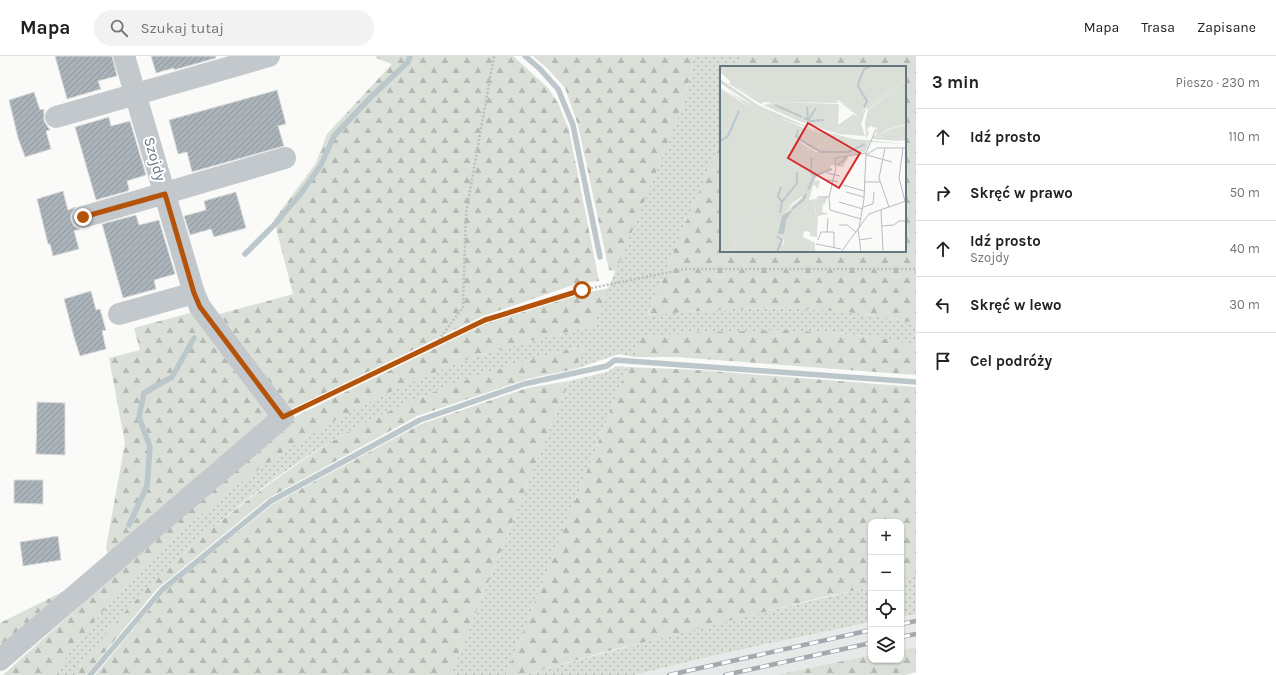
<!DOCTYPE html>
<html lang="pl">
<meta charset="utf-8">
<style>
:root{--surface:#fff;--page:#f2f2f2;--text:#202124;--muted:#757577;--line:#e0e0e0}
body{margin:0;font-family:Karla,sans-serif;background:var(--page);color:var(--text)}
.controls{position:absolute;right:12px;bottom:12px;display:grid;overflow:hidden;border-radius:8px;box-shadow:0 1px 3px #0004}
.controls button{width:36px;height:36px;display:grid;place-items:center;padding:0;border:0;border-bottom:1px solid var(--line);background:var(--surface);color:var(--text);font:20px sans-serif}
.stop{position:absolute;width:12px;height:12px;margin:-9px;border:3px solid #b45309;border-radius:50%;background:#fff}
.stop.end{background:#b45309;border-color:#fff;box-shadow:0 1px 4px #0008}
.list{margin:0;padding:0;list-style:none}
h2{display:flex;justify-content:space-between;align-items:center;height:52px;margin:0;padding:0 16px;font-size:17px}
h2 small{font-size:13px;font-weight:400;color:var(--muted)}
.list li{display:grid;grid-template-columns:26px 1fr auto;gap:12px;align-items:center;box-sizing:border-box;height:56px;padding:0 16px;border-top:1px solid var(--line)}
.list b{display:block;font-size:15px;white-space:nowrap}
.list p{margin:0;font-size:13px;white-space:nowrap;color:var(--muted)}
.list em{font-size:13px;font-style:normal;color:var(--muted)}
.icon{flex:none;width:22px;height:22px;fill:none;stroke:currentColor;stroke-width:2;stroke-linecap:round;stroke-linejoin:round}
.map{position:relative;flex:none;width:916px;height:619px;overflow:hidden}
header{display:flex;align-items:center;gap:24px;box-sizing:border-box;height:56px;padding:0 20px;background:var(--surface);border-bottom:1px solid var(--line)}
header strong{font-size:19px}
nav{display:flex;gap:22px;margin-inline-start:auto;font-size:14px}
.search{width:280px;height:36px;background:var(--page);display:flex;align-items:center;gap:10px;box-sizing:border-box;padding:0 14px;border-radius:22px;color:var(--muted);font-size:15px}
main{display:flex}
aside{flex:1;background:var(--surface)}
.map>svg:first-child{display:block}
.built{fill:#e8e9e9}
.grass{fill:url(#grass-dots)}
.forest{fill:url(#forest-firs)}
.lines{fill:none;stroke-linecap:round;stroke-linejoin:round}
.stream{stroke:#bbc7cb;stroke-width:5.5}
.building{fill:url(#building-hatch);stroke:#dcdcda}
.path{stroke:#bbbfc2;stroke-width:2.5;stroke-dasharray:2 2;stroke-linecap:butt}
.minor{stroke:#c3c8cc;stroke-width:22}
.rail-casing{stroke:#a2aab0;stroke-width:4.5}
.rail{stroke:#fff;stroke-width:3;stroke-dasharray:9;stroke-linecap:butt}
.route{stroke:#b45309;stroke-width:5}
.labels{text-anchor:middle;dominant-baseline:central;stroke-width:4;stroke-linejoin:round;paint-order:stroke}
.street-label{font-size:15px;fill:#657683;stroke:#fff}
.inset-river{fill:none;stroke:#bbc7cb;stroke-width:2}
.inset-road{fill:none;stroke:#b5bdc2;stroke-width:1}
.view{fill:#d62828;fill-opacity:0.15;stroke:#d62828;stroke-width:2}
.inset-edge{fill:none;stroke:#657683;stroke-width:2}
</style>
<header>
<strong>Mapa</strong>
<div class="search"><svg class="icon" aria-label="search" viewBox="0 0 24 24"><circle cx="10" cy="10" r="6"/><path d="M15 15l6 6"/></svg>Szukaj tutaj</div>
<nav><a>Mapa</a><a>Trasa</a><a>Zapisane</a></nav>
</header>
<main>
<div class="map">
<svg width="916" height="619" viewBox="0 0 916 619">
<defs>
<pattern id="grass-dots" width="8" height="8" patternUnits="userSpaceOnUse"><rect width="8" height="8" fill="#dadfd7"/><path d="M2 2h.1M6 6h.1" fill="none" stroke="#b4b9b4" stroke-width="1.8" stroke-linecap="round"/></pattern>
<pattern id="forest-firs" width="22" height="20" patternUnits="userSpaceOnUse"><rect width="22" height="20" fill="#dadfd7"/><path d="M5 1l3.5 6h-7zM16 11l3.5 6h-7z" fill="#b4b9b4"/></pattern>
<pattern id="building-hatch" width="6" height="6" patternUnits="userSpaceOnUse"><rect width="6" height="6" fill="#aab3b9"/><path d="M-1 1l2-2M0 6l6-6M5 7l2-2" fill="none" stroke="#8e969c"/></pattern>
</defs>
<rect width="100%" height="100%" fill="#fafaf8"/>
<g class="built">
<polygon points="916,558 916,591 901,594 901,561"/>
<polygon points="871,566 871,599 776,619 634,619 720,598"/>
</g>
<g class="grass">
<path d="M694 0H742L740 11H721V83L647 259C709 254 773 249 835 255 862 257 889 262 916 267V289C826 268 734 276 643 280L635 301 619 298 575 313 585 290C503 309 422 335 348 376 285 411 221 461 169 511 158 522 148 534 137 546 115 570 93 593 74 619H53C75 590 97 561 122 534 181 469 262 405 339 362 374 342 416 324 453 309 497 292 547 281 593 270L685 44Z"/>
<polygon points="616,310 628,311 506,619 451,619 569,325 607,316"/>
<polygon points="916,520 916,558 901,561 901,524"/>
<path d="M871 531V566L720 598 634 619H525C640 586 755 557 871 531Z"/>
</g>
<g class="forest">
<polygon points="376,0 513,0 548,32 558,47 569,74 599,225 579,227 483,260 285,356 216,259 293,238 274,164 316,107 327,78 392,8 376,2"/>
<polygon points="533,0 694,0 685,44 616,215 609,214 578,69 565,32 549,14"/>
<path d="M742 0H916V267C889 262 862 257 835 255 772 249 709 254 647 259L721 83V195H905V11H740Z"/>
<path d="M609 232 593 270C547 281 497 292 453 309 416 324 374 342 339 362 262 405 181 469 122 534 97 561 75 590 53 619H3L286 365 485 268 585 237Z"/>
<polygon points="197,255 279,359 108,498 106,492 125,387 109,302 140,294 134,272"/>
<path d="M778 274C824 276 871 278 916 289V319L676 301H635L642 280 708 276Z"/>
<path d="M585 290 575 313 527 323 417 360 267 443 157 533 86 619H74C129 543 199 478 275 424 299 407 323 390 348 376 422 335 503 309 585 290Z"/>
<polygon points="628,311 698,314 916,331 916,520 901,524 901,466 871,466 871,531 819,542 601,597 525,619 506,619"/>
<polygon points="569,325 451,619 95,619 165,535 273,448 421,368 527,332"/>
<polygon points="66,534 0,598 0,567"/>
<polygon points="916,591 916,616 905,619 776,619 871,599 871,604 901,604 901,594"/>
</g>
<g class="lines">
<g class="stream">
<polyline points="525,0 540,13 558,33 573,69 600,201"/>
<polyline points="245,198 275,168 302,136 321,109 334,80 371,41 408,6 410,0"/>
<polyline points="129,469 147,430 150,391 139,361 144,337 172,321 194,282"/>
<polyline points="90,619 162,534 271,445 420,364 524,328 607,310 615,304 916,326"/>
</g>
</g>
<g class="building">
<polygon points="55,0 112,0 117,20 98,25 101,33 67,43"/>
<polygon points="151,0 215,0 216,2 174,14 174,12 156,17"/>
<polygon points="277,34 286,68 278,70 284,90 192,116 187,96 178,98 169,64"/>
<polygon points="34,36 40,54 44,53 44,65 50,74 46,75 51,93 25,101 18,82 9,44"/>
<polygon points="109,61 111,70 130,65 146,119 127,125 129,133 128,135 96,144 75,71"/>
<polygon points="63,135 68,154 76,151 71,158 71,164 74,170 80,173 74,175 79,193 53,200 50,188 48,188 37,143"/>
<polygon points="236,136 246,172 214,181 211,173 190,179 184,160 206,154 204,145"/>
<polygon points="136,159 139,169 159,164 175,218 154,224 156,233 123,242 102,168"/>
<polygon points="91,235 96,254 100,253 106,274 102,275 106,293 80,300 74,281 64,243"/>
<polygon points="37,346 65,347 65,399 36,398"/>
<polygon points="14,424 43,424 43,448 14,447"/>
<polygon points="58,480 61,504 23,510 20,486"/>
</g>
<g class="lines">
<g class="path">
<polyline points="439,284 463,251 466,157 494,0"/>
<polyline points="300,353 485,264 582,234 685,213 916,213"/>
</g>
<g class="minor">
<polyline points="56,61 269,0"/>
<polyline points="83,161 285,102"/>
<polyline points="119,258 194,237"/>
<polyline points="0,604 283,361 200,251 194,237 124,0"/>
</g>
<defs>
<g id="rail">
<polyline points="901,568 916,565"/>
<polyline points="901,581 916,578"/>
<polyline points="669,619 871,574"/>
<polyline points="725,619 871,587"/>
</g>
</defs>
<use href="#rail" class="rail-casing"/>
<use href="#rail" class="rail"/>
</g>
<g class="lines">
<polyline class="route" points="83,161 165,138 194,237 200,251 283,361 485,264 582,234"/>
</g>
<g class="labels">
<g class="street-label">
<text transform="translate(155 103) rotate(74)">Szojdy</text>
</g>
</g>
<g transform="translate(720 10)">
<rect width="186" height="186" fill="#fafaf8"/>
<path d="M186 12V15L147 44 146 42ZM0 13 38 39 90 62 134 73 186 78 150 76 138 84 120 90 95 87 53 129 10 186H7L51 127 91 86 75 76 51 50 37 42 34 44 7 25 34 40 0 17ZM54 50 111 70 95 84 98 85 116 71 146 78 137 83 120 89 96 86 78 76ZM117 34 139 47 145 43 146 45 119 68 115 67 137 49ZM186 58 167 64 156 72 180 66 183 69 180 75 152 73 154 69 156 70 171 62ZM94 136 96 149 100 137H103L102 146 109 148 92 151 78 145Z" fill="#dadfd7" fill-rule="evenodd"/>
<path d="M0 0H186V12L139 47 118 34 115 35 0 6ZM186 15V58L171 62 156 70 157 62 150 60 147 63 149 67 146 73 145 56 148 44ZM12 16 19 22 44 36 41 38 8 17ZM0 22 34 44 37 42 51 50 75 76 91 86 51 127 7 186H0ZM61 36 117 38 119 39 118 59 134 48 136 50 117 65 107 62 117 65 115 67 76 54 43 39ZM145 46 141 58 145 70 119 68ZM50 48 84 62 111 70 94 84 76 72 78 63 75 72 92 85 78 76ZM186 59V75L179 74 183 70 180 66 155 72 171 63ZM115 71 145 76 143 79 145 78 134 85 120 89 96 86H100L98 85ZM149 77 145 86 117 92 129 90 123 101 111 99 109 104 98 108 95 114 100 115 99 120 97 123 95 119 93 120 89 134 107 131 105 138 100 137 98 143 97 171 90 170V166L84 165 83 171 95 177V186H59L64 177V171L57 170V178L49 186H10L53 129 92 89 89 101 90 106 93 89 99 91 93 89 95 87 123 89ZM82 130V141L65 146 73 137ZM94 136 97 150 92 151 78 145Z" fill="#dadfd7" fill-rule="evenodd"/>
<path d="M13 18 51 37 50 34 117 35 118 37 60 36 52 37 53 39ZM85 129 83 141 73 146 72 143 65 146ZM57 170 64 171 61 184 49 186 56 178Z" fill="#dadfd7"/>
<path d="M0 0H115V35L44 36 13 18 0 6Z" fill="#dadfd7"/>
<path d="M73 143 66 154 64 168H60L58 167 62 150Z" fill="#bbc7cb"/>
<path class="inset-river" d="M55 39 82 51M87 41 88 53M144 41 147 35 138 20 139 15 144 3 151 0M84 52 91 55 104 54M89 53 96 42M78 64 76 71 101 86H128L145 78M0 75 8 70 19 45M118 99 127 91M90 106 92 91M94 110 112 103M61 121 58 130 62 136M88 124 94 110 91 107M72 143 83 134 86 128M60 147 62 136 77 117V106M57 186 62 174 57 170"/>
<path class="inset-road" d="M165 82 159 112 169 141M183 82 179 112 185 135M146 89 157 82H186M147 89 172 96M107 107 120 110M103 113 118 116M144 116H160M123 119 144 125M126 126 144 131M97 131H109L110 144 141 153M109 131 116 102 115 92 146 87M119 136 143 143M143 141 153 138 154 126M161 144 163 186M119 159H127L136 166M162 160 174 159 179 155H186M139 162 144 133 146 87 156 63M138 163 141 186M107 166 108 152M98 174 101 166H114V182M139 174 152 172M96 178 121 183M121 186 149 148 186 135"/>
<path class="view" d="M88 57 140 87 119 122 68 92Z"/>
<rect width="186" height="186" class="inset-edge"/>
</g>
</svg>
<div class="controls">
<button>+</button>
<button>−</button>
<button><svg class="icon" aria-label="locate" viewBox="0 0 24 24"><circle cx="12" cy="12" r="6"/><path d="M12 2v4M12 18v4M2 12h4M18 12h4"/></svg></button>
<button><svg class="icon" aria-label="layers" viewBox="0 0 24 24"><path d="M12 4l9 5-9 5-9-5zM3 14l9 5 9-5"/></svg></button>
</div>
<div class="stop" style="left:582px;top:234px"></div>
<div class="stop end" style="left:83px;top:161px"></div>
</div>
<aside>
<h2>3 min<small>Pieszo · 230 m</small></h2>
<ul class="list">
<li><svg class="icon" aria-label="ahead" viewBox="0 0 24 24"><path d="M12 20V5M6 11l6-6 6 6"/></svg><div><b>Idź prosto</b></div><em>110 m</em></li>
<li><svg class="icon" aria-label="right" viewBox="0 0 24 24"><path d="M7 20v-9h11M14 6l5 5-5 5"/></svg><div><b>Skręć w prawo</b></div><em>50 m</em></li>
<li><svg class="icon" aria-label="ahead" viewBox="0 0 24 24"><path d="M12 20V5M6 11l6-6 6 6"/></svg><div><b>Idź prosto</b><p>Szojdy</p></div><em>40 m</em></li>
<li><svg class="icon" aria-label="left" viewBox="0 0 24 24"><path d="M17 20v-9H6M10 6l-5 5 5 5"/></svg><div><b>Skręć w lewo</b></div><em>30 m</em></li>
<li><svg class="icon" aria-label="arrive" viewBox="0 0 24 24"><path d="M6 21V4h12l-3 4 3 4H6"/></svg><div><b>Cel podróży</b></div></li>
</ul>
</aside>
</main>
